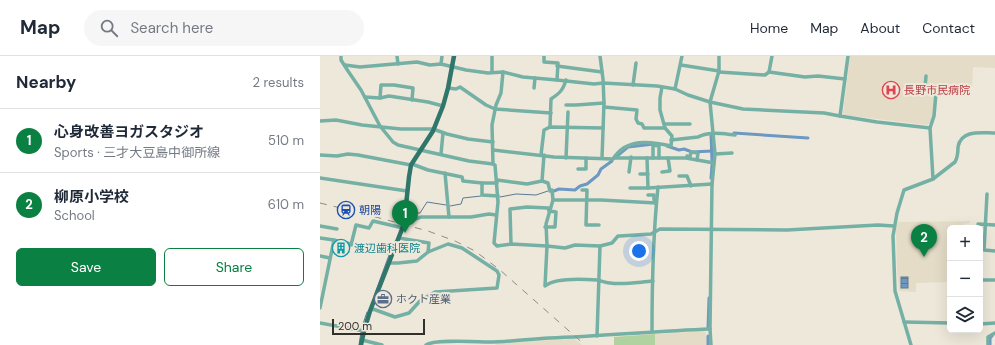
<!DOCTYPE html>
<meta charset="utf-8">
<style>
:root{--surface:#fff;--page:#f6f6f7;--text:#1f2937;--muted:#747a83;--line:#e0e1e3;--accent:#0b8043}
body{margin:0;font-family:"DM Sans","Noto Sans JP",sans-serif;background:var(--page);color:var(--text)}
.controls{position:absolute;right:12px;bottom:12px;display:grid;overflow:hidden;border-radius:6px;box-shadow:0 4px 16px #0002}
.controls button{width:36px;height:36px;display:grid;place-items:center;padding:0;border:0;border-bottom:1px solid var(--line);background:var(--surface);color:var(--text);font:20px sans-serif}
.scale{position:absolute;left:12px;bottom:10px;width:93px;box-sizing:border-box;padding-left:4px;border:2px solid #32302a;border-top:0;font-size:11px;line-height:14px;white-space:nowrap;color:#32302a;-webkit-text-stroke:3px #eee8da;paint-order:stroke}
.you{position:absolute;left:319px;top:195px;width:14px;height:14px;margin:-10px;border:3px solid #fff;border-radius:50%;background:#1a73e8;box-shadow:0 0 0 6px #1a73e833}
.badge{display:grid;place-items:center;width:26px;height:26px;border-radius:50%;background:var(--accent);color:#fff;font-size:13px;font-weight:700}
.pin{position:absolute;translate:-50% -33px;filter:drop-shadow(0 1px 2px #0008)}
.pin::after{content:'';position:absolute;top:21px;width:14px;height:12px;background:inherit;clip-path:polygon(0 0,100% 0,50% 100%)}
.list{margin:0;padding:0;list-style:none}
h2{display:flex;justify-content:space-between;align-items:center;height:52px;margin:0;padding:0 16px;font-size:17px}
h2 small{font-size:13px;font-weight:400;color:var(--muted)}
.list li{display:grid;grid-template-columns:26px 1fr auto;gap:12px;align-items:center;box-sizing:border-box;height:64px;padding:0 16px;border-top:1px solid var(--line)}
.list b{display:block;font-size:15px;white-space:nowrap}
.list p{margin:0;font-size:13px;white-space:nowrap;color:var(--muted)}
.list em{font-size:13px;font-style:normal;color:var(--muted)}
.actions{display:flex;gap:8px;padding:12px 16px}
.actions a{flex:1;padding:9px 0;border:1px solid var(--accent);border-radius:6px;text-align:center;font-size:14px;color:var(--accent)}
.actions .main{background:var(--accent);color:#fff}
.icon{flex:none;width:22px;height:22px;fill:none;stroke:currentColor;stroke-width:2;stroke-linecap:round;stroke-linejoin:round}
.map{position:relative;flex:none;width:675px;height:289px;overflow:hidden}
header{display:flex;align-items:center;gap:24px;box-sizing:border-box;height:56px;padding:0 20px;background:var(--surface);border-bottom:1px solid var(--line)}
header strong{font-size:19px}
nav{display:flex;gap:22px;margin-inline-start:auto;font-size:14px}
.search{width:280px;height:36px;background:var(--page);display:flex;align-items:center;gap:10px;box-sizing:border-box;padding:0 14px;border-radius:22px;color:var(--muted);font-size:15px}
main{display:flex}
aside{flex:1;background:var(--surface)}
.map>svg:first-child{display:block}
.built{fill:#e4dcc7}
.garden{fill:#b0d1a0}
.water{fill:url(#water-rules);stroke:#5b7994}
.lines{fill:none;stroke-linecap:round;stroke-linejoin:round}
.stream{stroke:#5b7994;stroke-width:1}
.canal{stroke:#6c98c2;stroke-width:3}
.minor{stroke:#75b0a5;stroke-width:3.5}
.major{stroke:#31766b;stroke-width:4.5}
.rail{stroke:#908c82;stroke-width:1;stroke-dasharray:7 7;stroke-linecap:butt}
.labels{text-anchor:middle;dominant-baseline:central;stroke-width:4;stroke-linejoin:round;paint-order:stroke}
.health-label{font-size:11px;fill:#be3a42;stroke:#eee8da;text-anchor:start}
.transit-label{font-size:11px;fill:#164399;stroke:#eee8da;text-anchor:start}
.culture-label{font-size:11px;fill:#0d838f;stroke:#eee8da;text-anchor:start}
.service-label{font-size:11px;fill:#4e5e75;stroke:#eee8da;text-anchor:start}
</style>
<header>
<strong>Map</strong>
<div class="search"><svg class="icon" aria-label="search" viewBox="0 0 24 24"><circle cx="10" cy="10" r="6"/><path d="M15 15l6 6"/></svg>Search here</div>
<nav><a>Home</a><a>Map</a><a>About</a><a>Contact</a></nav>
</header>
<main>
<aside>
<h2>Nearby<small>2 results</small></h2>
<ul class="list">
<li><span class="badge">1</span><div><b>心身改善ヨガスタジオ</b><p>Sports · 三才大豆島中御所線</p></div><em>510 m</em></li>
<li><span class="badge">2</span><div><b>柳原小学校</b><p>School</p></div><em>610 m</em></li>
</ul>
<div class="actions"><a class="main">Save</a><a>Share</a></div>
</aside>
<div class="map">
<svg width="675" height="289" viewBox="0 0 675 289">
<defs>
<pattern id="water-rules" width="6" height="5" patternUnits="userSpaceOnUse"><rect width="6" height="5" fill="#6c98c2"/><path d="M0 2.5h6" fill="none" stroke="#597c9e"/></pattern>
</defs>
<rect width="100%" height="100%" fill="#eee8da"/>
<g class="built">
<polygon points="530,0 675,0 675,12 653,11 652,31 620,32 615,36 613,62 610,67 607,69 524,59 523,57"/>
<polygon points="650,165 650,167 644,168 643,172 630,172 630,226 596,227 596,236 579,235 577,214 576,172 578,166"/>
<polygon points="383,275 386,276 387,289 294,289 294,281"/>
<polygon points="255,283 262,289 175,289 179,286"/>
</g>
<polygon class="garden" points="335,278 335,289 294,289 294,281"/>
<rect class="water" x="581" y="221" width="7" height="11"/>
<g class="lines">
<g class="stream">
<polyline points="180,141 196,138 216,139 228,135"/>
<polyline points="130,150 141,148 143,142 161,140"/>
<polyline points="92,163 95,157 100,157 107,146 126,149"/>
<polyline points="71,195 75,185"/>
<polyline points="54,240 69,199"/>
<polyline points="42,271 47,256"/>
<polyline points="39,289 41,276"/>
</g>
<g class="canal">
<polyline points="414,77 488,82"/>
<polyline points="391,79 392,105"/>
<polyline points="347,90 359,94 364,93 372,96 392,95"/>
<polyline points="297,100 308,91 334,88"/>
<polyline points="391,122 392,109"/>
<polyline points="234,135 239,133 255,134 260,130 267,128 278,119 281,113 292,105"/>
<polyline points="388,272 389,242"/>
<polyline points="388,280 388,289"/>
<polyline points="670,289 670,282 672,280"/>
</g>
<g class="minor">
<polyline points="21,0 21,4 28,15 41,34 60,70 73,86 78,89 149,105 173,108"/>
<polyline points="77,0 78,8"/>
<polyline points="172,0 172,16"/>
<polyline points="224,0 224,6 238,7 237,24"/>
<polyline points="280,0 283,23 284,47 282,102"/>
<polyline points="528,0 520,60 557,66 610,72 614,60 616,37 612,32 605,31 606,20"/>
<polyline points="121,8 122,0"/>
<polyline points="25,9 40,11 97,6 110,9 121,8 146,14 168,17 183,16 203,21 237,24 274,28 283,27 337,30 355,33 368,39 390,46 423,53 504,57 520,60"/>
<polyline points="361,9 399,15"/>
<polyline points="237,10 282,16"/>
<polyline points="183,16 181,37 176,49 172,69 173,108 175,109 178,146 174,187 177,190 191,188 227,190 245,192 255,189 280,190 292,187 298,180 300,180 331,178 340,173 467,174 558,169 574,170"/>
<polyline points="399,16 445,19 449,16 452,0"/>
<polyline points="449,16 485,21 498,20 525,23"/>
<polyline points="313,29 316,7"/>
<polyline points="128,32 136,33 140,31 166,49 175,53 231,57"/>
<polyline points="214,32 215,22"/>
<polyline points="355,33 362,0"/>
<polyline points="45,41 60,42 69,40 108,46 123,50"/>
<polyline points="60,42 61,29 74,29 93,32 92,44"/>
<polyline points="246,49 256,49 284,47"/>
<polyline points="284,51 317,54 316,63 318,67 322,68 324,72 345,72"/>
<polyline points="0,65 16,64 42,69 81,73 113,73 127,78 148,83 173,86"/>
<polyline points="345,68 370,68"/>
<path d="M230 71 231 43C240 37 243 34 246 24"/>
<polyline points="610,72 613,123"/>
<path d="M351 84 378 81C388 75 404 78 415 79"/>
<path d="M173 94 234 101 293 103C306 82 330 85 351 90L352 80 345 72 340 54V42L342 31"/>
<polyline points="121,98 123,77"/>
<polyline points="395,98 412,97"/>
<polyline points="0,99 17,100 28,98 38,99 91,109"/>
<polyline points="221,99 224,74 230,71 283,72"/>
<polyline points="224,99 222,125 228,127 230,135 232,134 233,144"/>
<polyline points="367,100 370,101 371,96 378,97 377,104"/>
<polyline points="246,102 248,56"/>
<polyline points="294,102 366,102 394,107"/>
<polyline points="327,102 328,132 392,128"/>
<polyline points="333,102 333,89 339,90 339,102"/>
<polyline points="92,108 108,114 142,121 143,125 162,127"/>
<polyline points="258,113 266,113 266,102"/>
<polyline points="309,116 311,101"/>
<polyline points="342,116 350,115 348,102"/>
<polyline points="125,117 129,161"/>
<polyline points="320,118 328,118"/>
<polyline points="359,120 367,120 371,130"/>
<polyline points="0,122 87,135"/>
<polyline points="177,124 207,128 222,125"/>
<polyline points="177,127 162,127 162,139 178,140"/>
<polyline points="310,132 328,132"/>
<polyline points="262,134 267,134 266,169 279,169"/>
<polyline points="667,138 664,194 675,195"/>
<polyline points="328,139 334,139 334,144"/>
<polyline points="84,166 89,166 101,161 151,161 169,158 176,159"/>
<polyline points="658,168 675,169"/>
<polyline points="0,170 17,173"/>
<polyline points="0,182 14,184"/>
<polyline points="79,182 109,187 108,196"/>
<polyline points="191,188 190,153 207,151 228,152 229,155 236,156 235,171 225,171"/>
<polyline points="31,189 36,169 49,172 53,165 83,172"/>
<polyline points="0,200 10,202"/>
<polyline points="660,224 675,224"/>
<path d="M333 225C319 226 304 229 290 227 285 227 282 225 277 224 264 223 236 221 225 230L227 190 226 168 233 144H281L336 147"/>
<polyline points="0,252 14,184 72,198"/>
<polyline points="50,255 53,253 75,261 89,257 100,245 115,236 177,232 179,219 177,215 142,192 128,188 108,196 97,205 78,207 69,207"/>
<polyline points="584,266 630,267"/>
<polyline points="0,267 44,275"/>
<polyline points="660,268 675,267"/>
<path d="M332 275C332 227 333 179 338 131"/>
<polyline points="277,280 280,190"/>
<polyline points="42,284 62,289"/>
<path d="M106 289C114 283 157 286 169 286 189 286 209 283 229 282 283 280 336 275 390 273"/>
<polyline points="391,289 390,273 392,128 395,98 390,46 399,15 399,0"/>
<path d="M591 289 575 235 573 180 577 157 584 134 613 123 635 106C638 101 638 97 638 91 641 73 662 77 675 77"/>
<polyline points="668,289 668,281 675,277"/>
</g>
<polyline class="major" points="41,289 44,275 50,255 84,168 89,121 91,109 113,75 123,50 128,32 134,0"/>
<polyline class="rail" points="0,147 33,155 108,175 135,185 155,195 180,214 265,289"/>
</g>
<defs>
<symbol id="hospital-ring" viewBox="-11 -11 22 22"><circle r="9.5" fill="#eee8da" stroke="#e0444e" stroke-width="1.5"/><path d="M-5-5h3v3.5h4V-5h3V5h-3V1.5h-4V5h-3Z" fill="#e0444e"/></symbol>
<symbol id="station-ring" viewBox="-11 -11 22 22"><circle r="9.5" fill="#eee8da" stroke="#1a4fb4" stroke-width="1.5"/><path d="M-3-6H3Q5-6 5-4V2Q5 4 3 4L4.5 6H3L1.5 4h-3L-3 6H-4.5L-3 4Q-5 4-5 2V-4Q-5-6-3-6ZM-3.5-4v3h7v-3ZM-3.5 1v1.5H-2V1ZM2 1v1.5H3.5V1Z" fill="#1a4fb4"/></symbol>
<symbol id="building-ring" viewBox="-11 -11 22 22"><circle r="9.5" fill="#eee8da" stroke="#0f9aa8" stroke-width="1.5"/><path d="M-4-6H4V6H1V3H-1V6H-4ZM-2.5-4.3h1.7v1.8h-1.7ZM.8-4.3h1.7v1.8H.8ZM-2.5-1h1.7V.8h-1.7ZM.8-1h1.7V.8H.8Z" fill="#0f9aa8"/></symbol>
<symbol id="office-ring" viewBox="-11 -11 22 22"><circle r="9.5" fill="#eee8da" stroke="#5c6f8a" stroke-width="1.5"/><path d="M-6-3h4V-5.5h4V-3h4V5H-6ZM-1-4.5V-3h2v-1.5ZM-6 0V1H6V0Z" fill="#5c6f8a"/></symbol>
</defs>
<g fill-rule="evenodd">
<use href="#hospital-ring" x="561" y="24" width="20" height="20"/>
<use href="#station-ring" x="16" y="144" width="20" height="20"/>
<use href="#building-ring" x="11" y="182" width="20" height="20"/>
<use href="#office-ring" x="53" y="233" width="20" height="20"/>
</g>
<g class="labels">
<g class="health-label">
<text x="584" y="34">長野市民病院</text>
</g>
<g class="transit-label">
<text x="39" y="154">朝陽</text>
</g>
<g class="culture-label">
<text x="34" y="192">渡辺歯科医院</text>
</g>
<g class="service-label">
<text x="76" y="243">ホクト産業</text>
</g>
</g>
</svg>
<div class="controls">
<button>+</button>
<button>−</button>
<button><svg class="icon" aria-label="layers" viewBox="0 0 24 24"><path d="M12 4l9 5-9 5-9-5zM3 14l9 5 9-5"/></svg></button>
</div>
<div class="scale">200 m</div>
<div class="you"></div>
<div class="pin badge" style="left:85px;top:177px">1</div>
<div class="pin badge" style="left:604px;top:201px">2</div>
</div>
</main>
